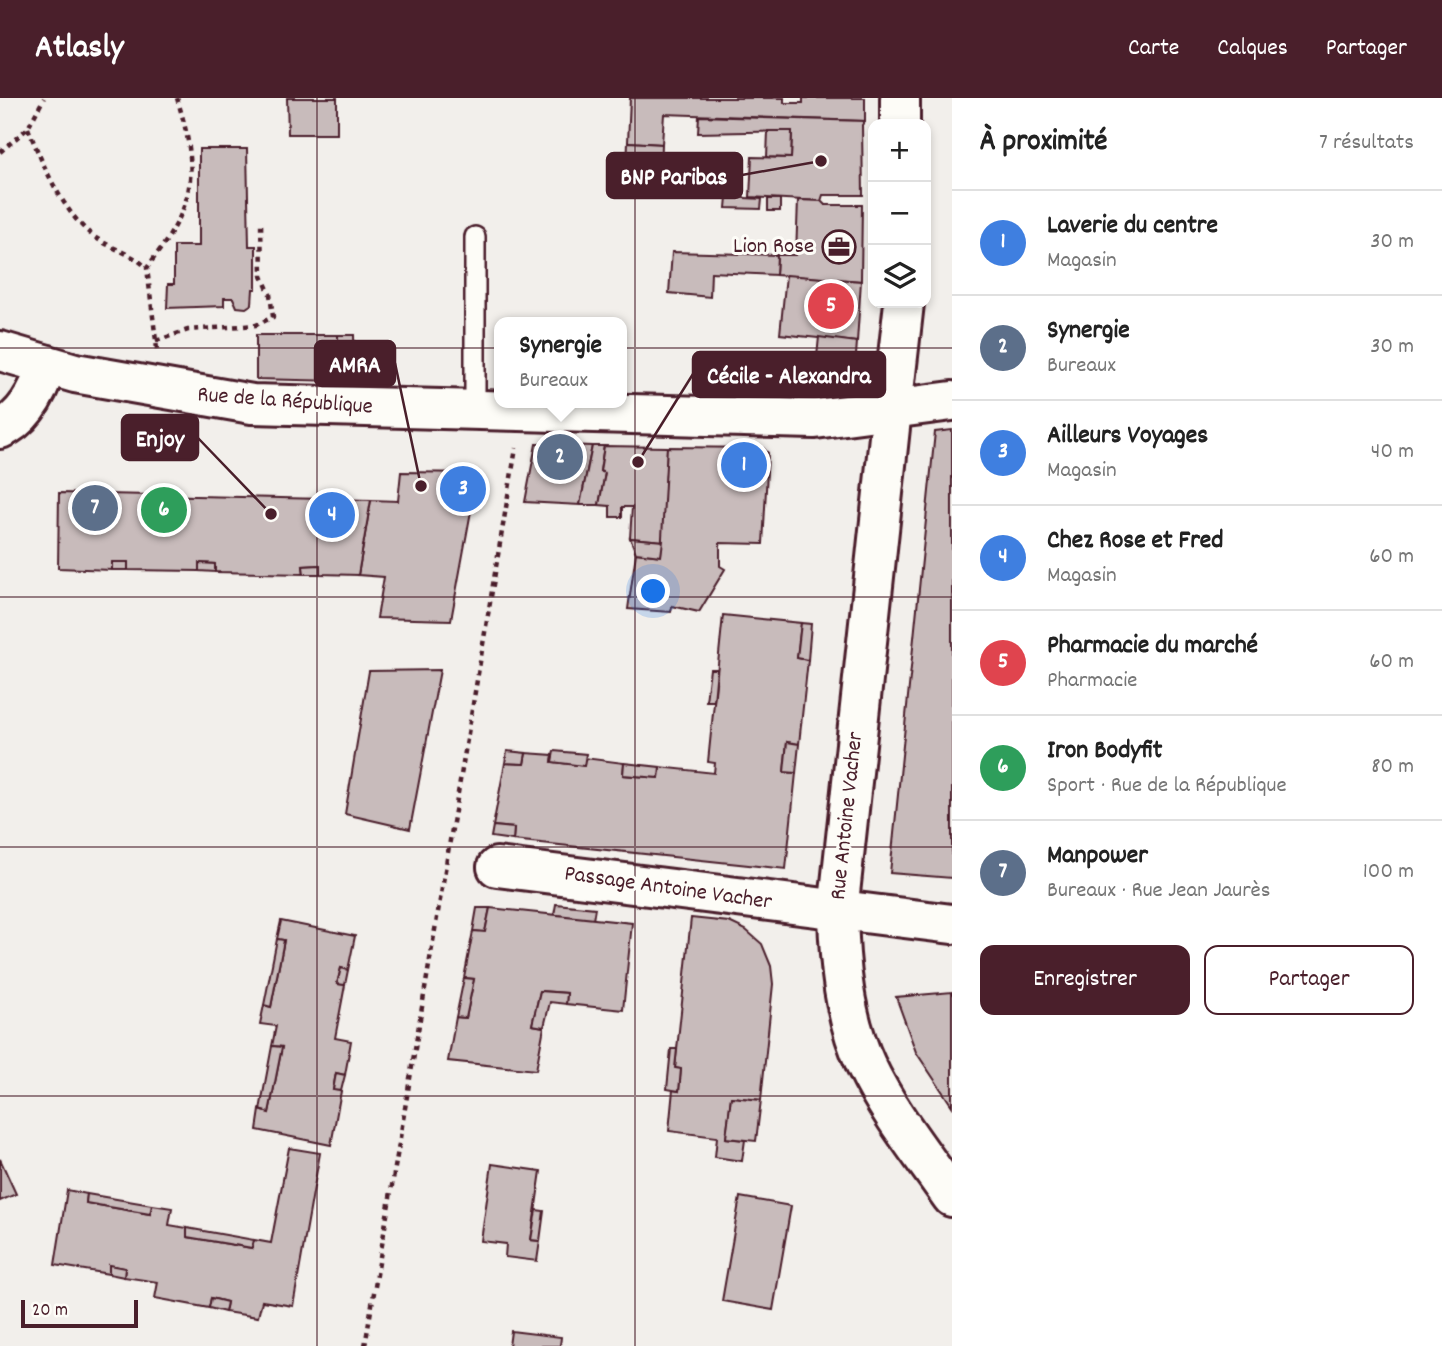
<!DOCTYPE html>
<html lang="fr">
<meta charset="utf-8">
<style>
:root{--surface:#fff;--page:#f2f2f2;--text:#222;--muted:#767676;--line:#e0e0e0;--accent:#4a1f2b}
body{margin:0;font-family:Dekko,sans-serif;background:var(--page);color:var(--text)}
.controls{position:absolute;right:21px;top:21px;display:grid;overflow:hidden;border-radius:14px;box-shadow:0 4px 10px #0003}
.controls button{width:63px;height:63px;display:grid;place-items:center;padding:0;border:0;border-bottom:2px solid var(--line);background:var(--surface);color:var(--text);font:35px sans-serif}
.scale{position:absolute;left:21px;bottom:18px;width:117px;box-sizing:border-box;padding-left:7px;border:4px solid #4a1f2b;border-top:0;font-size:19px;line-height:24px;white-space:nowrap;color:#4a1f2b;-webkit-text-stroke:5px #fdfcf7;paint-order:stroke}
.you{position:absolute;left:654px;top:494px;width:24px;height:24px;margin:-18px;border:5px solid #fff;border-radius:50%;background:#1a73e8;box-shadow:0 0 0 10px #1a73e833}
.badge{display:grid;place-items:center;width:46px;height:46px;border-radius:50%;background:var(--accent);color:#fff;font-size:23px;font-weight:700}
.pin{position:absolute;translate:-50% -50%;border:4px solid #fff;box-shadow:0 2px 7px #0006}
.popup{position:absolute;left:494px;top:219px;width:133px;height:91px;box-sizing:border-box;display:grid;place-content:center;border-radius:14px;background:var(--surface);filter:drop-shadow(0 2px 5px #0005);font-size:23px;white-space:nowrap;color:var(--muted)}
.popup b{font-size:26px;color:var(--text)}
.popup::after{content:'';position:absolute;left:50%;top:100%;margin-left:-14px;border:14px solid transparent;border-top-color:var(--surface)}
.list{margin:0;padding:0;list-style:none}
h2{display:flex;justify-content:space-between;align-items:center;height:91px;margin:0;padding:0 28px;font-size:30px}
h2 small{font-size:23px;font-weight:400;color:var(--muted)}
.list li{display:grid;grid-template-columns:46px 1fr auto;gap:21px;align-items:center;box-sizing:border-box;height:105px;padding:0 28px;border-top:2px solid var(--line)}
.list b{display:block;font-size:26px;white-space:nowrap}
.list p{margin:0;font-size:23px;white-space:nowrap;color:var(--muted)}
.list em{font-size:23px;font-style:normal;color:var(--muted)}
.actions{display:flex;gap:14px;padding:21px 28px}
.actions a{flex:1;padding:16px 0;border:2px solid var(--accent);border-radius:14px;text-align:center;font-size:24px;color:var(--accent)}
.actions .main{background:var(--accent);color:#fff}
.icon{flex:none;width:38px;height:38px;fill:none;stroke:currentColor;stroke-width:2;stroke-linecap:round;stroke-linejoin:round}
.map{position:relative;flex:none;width:952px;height:1248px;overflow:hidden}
header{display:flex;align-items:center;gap:42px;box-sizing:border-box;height:98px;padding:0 35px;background:var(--accent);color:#fff}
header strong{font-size:33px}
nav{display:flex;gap:38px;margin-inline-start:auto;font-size:24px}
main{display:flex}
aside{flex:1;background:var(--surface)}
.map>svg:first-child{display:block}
.building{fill:#c8bbbb;stroke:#4a1f2b;stroke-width:2}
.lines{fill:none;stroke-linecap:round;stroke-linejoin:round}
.lane-casing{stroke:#4a1f2b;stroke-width:24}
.street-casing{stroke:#4a1f2b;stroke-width:44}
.secondary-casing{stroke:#4a1f2b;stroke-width:44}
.path{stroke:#4a1f2b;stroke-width:4.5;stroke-dasharray:5 5;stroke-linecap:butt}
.lane{stroke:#fdfcf7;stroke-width:19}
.street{stroke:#fdfcf7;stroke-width:38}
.secondary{stroke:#fdfcf7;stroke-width:38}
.grid{fill:none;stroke:#4a1f2b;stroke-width:2;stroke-opacity:0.55}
.labels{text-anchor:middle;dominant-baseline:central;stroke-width:6;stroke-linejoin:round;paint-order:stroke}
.poi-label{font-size:23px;fill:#4a1f2b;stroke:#fdfcf7;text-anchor:end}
.street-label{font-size:23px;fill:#4a1f2b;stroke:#fdfcf7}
.leader{fill:none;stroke:#4a1f2b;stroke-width:2.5}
.callout-dot{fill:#4a1f2b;stroke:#fdfcf7;stroke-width:2.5}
.callout{fill:#4a1f2b;stroke:#4a1f2b;stroke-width:2.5}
.callout-label{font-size:24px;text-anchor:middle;font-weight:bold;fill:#fff}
</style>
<header>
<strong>Atlasly</strong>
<nav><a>Carte</a><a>Calques</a><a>Partager</a></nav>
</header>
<main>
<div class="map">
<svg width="952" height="1248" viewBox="0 0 952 1248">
<rect width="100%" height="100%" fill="#f2efeb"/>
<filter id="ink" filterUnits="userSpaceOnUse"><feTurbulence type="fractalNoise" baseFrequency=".0143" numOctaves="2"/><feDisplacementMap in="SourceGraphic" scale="14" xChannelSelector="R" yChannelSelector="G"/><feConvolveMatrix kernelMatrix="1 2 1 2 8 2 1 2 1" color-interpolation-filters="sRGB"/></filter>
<g filter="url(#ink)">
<g class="building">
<polygon points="287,0 337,0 337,36 288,36"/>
<polygon points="630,0 784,0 784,5 803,5 803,0 865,0 865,23 664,16 662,46 628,44"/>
<polygon points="699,18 865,23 862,27 863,97 823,97 821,103 750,99 752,59 791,60 792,33 698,35"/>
<polygon points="768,33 792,33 791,60 767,59"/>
<polygon points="628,44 662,46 660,95 626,94"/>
<polygon points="199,51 247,51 249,148 256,148 256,191 253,191 252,206 246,210 237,209 233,200 224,200 224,208 167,210 168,186 174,186 174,148 199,148"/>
<polygon points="727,99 762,101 761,111 726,110"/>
<rect x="768" y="101" width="12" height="12"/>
<polygon points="798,102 821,103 825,107 862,107 861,183 776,177 777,157 796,157"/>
<polygon points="672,154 777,157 776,177 711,174 710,199 669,195"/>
<polygon points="786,177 861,183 857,244 780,236"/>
<polygon points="256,237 338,237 339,283 256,281"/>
<polygon points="338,237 354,237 355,284 339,283"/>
<polygon points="819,239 857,244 854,283 814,288"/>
<polygon points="952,332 952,780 890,775 935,334"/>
<polygon points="536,346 592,348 580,407 525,404"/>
<polygon points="592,348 604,348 600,373 605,375 599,407 580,407"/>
<polygon points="604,348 667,349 663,443 630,440 632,409 622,409 622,419 610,419 610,408 599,407 605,375 600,373"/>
<polygon points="667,349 763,350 768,355 763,446 720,445 720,468 725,471 699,514 672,508 671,514 628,511 636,455 661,458"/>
<polygon points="401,374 478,375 451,522 377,520 384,479 358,477 371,402 398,403"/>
<polygon points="59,395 371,402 358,477 320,476 320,467 303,468 304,476 215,474 215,466 199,465 199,473 128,472 128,464 112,464 112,472 58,470"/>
<polygon points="630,440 663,443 661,458 636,455"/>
<rect x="112" y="464" width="16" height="8"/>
<polygon points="199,465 215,466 215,474 199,473"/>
<polygon points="320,467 320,476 304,476 303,468"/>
<polygon points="723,517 801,525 797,560 808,562 799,646 787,644 784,674 796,675 786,771 513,742 514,730 493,728 505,665 524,666 526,655 553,657 552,664 584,668 585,660 624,665 623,677 659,680 660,669 714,675 715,665 708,664"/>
<polygon points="801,525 811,526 808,562 797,560"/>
<polygon points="710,571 717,571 714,603 706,603"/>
<polygon points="440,572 410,731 345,716 369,573"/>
<polygon points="787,644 799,646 796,675 784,674"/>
<polygon points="507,653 526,655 524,666 505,665"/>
<polygon points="554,653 586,656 584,668 552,664"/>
<polygon points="624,665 660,669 659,680 623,677"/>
<polygon points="493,728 514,730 513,742 491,739"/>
<polygon points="556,806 595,810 593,822 554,817"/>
<polygon points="477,810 490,810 485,834 473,833"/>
<polygon points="490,810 632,825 623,912 566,906 567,895 540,893 532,927 544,929 536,972 448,963 456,919 466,920 474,881 464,880 473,833 485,834"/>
<polygon points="691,820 729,824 746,832 762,846 771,868 773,886 761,1002 731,999 726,1040 745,1042 742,1063 715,1059 717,1039 669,1033 673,992 679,993 681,971 675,970"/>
<polygon points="281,823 355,838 348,872 341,870 337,886 345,887 335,940 351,943 345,977 336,975 333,992 341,993 331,1047 257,1032 260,1012 269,1015 282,949 272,948 276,928 260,926 264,907 271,909 284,842 277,841"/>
<polygon points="277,841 284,842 271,909 264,907"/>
<polygon points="341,870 348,872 345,887 337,886"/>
<polygon points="464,880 474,881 466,920 456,919"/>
<polygon points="540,893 567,895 566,906 550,904 544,929 532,927"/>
<polygon points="952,894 952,1008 916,954 896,899"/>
<polygon points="272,948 282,949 269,1015 260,1012"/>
<polygon points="671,951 677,951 675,970 681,971 679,993 667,991"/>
<polygon points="336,975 345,977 341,993 333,992"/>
<polygon points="731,999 761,1002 756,1043 726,1040"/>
<polygon points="289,1050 320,1055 293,1208 262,1203 258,1219 225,1214 227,1204 211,1200 209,1210 155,1200 158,1184 124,1179 125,1170 109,1167 109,1176 55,1167 67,1092 87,1096 86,1105 150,1116 152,1107 172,1110 169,1127 187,1130 187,1139 252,1150 254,1142 271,1145"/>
<polygon points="0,1061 16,1096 0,1103"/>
<polygon points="492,1066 541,1073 531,1142 540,1143 537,1163 505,1159 506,1146 481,1143"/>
<polygon points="87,1096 152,1107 150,1116 86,1105"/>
<polygon points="740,1099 791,1108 773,1212 722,1203"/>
<polygon points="536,1112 544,1113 540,1143 531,1142"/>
<polygon points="187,1130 254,1142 252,1150 187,1139"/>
<polygon points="109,1167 125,1170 124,1179 109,1176"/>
<polygon points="211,1200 227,1204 225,1214 209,1210"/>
<polygon points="511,1233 561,1239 560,1248 509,1248"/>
</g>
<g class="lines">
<defs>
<polyline id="lane" points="475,312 475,139"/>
<g id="street">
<polyline points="900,0 900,26"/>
<polyline points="892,311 904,205"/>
<polyline points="497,769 952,826"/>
</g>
<g id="secondary">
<polyline points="0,253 75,275 252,306 815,321 952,303"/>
<path d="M892 311 838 814C839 865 844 920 866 967 888 1014 922 1056 952 1099"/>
<path d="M0 331C26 320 39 292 47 267"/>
</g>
</defs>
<use href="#lane" class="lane-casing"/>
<use href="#street" class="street-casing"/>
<use href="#secondary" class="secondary-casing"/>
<g class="path">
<path d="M28 30C42 65 64 118 96 140 114 152 132 155 147 170"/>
<polyline points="0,54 28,30 44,0"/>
<polyline points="156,243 188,232 256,227 273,219 270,196 262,178 261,124"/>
<path d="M157 251 147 170C155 158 164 147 171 135 200 88 192 50 177 0"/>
<polyline points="365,1248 516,350"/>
</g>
<use href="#lane" class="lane"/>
<use href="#street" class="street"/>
<use href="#secondary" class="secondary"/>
</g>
</g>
<path class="grid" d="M317 0V1248M635 0V1248M0 250H952M0 499H952M0 749H952M0 998H952"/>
<defs>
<symbol id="office-ring" viewBox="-11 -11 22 22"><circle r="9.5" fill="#fdfcf7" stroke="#4a1f2b" stroke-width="1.5"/><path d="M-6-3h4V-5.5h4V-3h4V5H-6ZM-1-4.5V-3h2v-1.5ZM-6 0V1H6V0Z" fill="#4a1f2b"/></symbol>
</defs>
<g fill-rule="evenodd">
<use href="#office-ring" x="820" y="130" width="38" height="38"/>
</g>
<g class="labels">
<g class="poi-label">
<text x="814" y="149">Lion Rose</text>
</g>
<g class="street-label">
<text transform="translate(285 304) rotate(4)">Rue de la République</text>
<text transform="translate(848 718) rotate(-84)">Rue Antoine Vacher</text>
<text transform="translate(668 791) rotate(8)">Passage Antoine Vacher</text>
</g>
</g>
<path class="leader" d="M821 63L742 77M421 388L395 265M638 364L693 276M271 416L198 340"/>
<g class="callout-dot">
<circle cx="821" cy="63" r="7"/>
<circle cx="421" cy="388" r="7"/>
<circle cx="638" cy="364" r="7"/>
<circle cx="271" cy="416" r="7"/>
</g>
<g class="callout">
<rect x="607" y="55" width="135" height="45" rx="7"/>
<rect x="315" y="243" width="80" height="45" rx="7"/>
<rect x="693" y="254" width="192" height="45" rx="7"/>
<rect x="122" y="317" width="76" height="45" rx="7"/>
</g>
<g class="callout-label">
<text x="674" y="86">BNP Paribas</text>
<text x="355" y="274">AMRA</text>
<text x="789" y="285">Cécile - Alexandra</text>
<text x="160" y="348">Enjoy</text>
</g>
</svg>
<div class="controls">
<button>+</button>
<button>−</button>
<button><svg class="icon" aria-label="layers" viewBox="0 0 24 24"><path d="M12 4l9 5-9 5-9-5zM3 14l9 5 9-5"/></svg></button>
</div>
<div class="scale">20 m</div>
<div class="you"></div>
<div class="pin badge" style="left:744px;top:367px;background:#3f7fe0">1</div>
<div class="pin badge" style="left:560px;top:359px;background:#5c6f8a">2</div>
<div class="popup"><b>Synergie</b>Bureaux</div>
<div class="pin badge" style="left:463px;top:391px;background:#3f7fe0">3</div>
<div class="pin badge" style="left:332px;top:417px;background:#3f7fe0">4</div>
<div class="pin badge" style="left:831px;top:208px;background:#e0444e">5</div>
<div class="pin badge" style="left:164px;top:412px;background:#2e9e5b">6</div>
<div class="pin badge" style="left:95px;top:410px;background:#5c6f8a">7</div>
</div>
<aside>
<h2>À proximité<small>7 résultats</small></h2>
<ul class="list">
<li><span class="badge" style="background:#3f7fe0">1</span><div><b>Laverie du centre</b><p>Magasin</p></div><em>30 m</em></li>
<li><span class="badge" style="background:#5c6f8a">2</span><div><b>Synergie</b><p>Bureaux</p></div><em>30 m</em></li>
<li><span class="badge" style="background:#3f7fe0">3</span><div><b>Ailleurs Voyages</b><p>Magasin</p></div><em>40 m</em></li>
<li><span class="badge" style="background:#3f7fe0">4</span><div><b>Chez Rose et Fred</b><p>Magasin</p></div><em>60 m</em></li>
<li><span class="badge" style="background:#e0444e">5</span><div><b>Pharmacie du marché</b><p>Pharmacie</p></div><em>60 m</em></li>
<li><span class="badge" style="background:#2e9e5b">6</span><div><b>Iron Bodyfit</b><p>Sport · Rue de la République</p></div><em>80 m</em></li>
<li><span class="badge" style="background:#5c6f8a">7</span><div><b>Manpower</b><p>Bureaux · Rue Jean Jaurès</p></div><em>100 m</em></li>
</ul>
<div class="actions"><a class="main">Enregistrer</a><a>Partager</a></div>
</aside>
</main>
